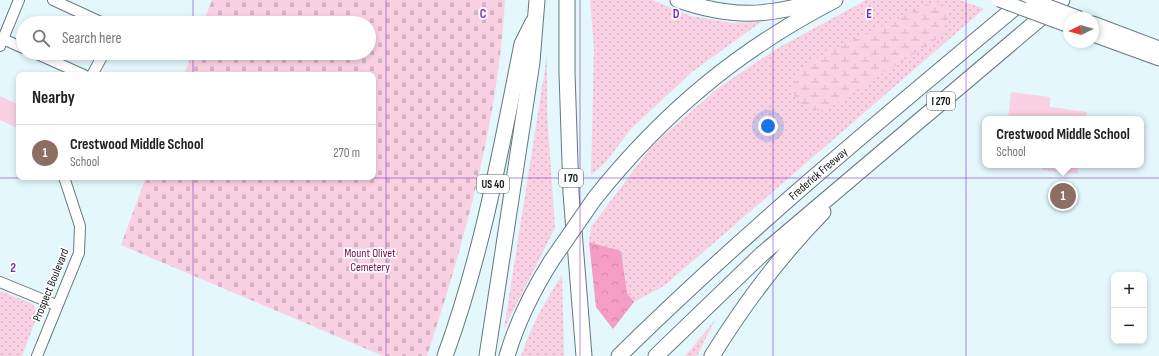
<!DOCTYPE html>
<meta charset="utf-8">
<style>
:root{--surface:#fff;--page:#f6f6f6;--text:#222;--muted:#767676;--line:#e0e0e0;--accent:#1a73e8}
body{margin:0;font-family:"Sofia Sans Condensed",sans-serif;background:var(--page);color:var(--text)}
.controls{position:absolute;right:12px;bottom:12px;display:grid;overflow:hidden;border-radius:8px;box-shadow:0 2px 6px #0003}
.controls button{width:36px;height:36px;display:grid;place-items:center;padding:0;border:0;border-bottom:1px solid var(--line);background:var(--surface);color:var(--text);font:20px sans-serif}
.compass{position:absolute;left:1063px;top:12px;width:36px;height:36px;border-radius:50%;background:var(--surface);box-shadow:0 2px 6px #0003;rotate:265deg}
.you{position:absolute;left:768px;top:126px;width:14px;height:14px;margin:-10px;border:3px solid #fff;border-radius:50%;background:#1a73e8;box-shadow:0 0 0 6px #1a73e833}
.badge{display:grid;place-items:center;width:26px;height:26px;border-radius:50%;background:var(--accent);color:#fff;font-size:13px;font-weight:700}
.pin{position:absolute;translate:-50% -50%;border:2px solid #fff;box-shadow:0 1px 4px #0006}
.popup{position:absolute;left:982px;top:116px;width:162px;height:52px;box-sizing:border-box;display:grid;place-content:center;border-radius:8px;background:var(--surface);filter:drop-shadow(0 1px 3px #0005);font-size:13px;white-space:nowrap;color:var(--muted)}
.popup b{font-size:15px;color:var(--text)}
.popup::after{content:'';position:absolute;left:50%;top:100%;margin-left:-8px;border:8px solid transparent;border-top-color:var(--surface)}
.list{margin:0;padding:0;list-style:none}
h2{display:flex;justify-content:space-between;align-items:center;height:52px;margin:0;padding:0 16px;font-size:17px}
h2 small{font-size:13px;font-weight:400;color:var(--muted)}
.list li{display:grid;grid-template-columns:26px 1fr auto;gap:12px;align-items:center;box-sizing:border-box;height:56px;padding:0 16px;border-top:1px solid var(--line)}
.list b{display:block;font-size:15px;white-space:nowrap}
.list p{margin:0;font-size:13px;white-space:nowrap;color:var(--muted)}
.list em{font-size:13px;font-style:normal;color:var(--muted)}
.icon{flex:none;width:22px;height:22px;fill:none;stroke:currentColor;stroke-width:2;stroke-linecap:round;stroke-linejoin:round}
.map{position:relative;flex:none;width:1159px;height:356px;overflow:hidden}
.search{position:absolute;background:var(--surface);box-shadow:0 2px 6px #0003;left:16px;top:16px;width:360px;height:44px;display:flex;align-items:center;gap:10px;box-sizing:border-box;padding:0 14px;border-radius:22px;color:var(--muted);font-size:15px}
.panel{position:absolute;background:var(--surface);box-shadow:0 2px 6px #0003;left:16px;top:72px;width:360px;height:108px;border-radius:8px}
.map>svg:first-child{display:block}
.grass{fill:url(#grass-dots)}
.forest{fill:url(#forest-crowns)}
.wetland{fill:url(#wetland-marsh)}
.cemetery{fill:url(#cemetery-stones)}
.garden{fill:#fad1e3}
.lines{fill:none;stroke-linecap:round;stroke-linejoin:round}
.minor-casing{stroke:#66787e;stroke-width:12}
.major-casing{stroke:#66787e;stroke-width:15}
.highway-casing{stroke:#66787e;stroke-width:17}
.minor{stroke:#fff;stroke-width:10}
.major{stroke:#fff;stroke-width:13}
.highway{stroke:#fff;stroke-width:15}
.major-bridge-casing{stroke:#66787e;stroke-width:15;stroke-linecap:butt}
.highway-bridge-casing{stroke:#66787e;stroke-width:17;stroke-linecap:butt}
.major-bridge{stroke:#fff;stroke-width:13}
.highway-bridge{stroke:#fff;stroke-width:15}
.grid{fill:none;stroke:#7b2cbf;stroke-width:1;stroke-opacity:0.55}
.labels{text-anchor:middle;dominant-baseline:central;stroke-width:3.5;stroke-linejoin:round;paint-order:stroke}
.shield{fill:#fff;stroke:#585d5f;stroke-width:1}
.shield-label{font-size:11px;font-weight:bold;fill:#11181a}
.street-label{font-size:12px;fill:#11181a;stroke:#fff}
.park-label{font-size:12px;fill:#740d4c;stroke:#fff}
.grid-label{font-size:13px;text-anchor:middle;font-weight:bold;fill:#7b2cbf;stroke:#fff;stroke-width:3.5;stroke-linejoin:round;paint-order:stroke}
</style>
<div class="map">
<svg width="1159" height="356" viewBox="0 0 1159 356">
<defs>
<pattern id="grass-dots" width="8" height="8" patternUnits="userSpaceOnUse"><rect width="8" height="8" fill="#fad1e3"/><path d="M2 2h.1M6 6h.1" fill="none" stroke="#d5b3c2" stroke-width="1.8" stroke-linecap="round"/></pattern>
<pattern id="forest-crowns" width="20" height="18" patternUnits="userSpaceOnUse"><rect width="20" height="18" fill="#f59dc7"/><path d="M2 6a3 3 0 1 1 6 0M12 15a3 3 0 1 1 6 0" fill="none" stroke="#d186aa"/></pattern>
<pattern id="wetland-marsh" width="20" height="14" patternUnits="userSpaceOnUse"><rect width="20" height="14" fill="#fad1e3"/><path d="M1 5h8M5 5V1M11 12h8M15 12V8" fill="none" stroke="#d5b3c2"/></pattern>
<pattern id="cemetery-stones" width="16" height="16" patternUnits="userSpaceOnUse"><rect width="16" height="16" fill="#fad1e3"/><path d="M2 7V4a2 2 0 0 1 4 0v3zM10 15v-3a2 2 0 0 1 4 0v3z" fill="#d5b3c2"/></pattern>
</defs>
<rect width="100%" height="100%" fill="#e3f7fd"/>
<g class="grass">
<polygon points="590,0 652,0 691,16 731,23 761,22 692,72 631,129 605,163 591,175 594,48"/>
<polygon points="866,0 960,0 984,9 664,286 634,302 627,293 621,251 589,242 591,227 652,146 718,88 778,48"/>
<polygon points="547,56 547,112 555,228 504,329"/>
<path d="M562 275 564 356H521C531 326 545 301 562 275Z"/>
<polygon points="0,291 33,304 38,314 22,356 0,356"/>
<polygon points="715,320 697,356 685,356"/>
</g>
<polygon class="forest" points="589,242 621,251 627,293 634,302 613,329 596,307"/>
<path class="wetland" d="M935 1 948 7C951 20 944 29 937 39L827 109C810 113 800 106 792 91 795 75 809 64 822 55Z"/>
<path class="cemetery" d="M212 0H505C498 122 465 240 427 356H383L121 245 146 177H373V75H184L192 53H369V23H203Z"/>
<g class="garden">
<polygon points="1011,92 1050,97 1050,107 1087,112 1086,119 1008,119"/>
<polygon points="0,96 19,105 19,129 0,120"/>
<polygon points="1031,165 1079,165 1078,174 1042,170 1042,166"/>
</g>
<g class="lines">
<defs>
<g id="minor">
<polyline points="53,0 103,23"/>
<polyline points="3,39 23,48"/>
<polyline points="0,46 19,0"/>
<polyline points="35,53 84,75"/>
<polyline points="92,75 104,53"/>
<polyline points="0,282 56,305"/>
<polyline points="37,356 79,253 80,226 64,177"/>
</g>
<g id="major">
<polyline points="1093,23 1159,48"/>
<polyline points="1093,35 1159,59"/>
</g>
<g id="highway">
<polyline points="567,0 567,73 571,193 584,356"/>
<path d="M678 0C730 18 766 17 818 1"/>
<path d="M595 198C663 113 738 50 835 0"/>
<path d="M445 356C482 255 501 149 522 44L533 22"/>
<polyline points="487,356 532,62 537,0"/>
<path d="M507 356C517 322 533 290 552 260"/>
<path id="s1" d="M619 356C747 230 886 115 1024 0"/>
<polyline points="656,356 762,254 1062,0"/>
<path d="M712 356C744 304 780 256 823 212"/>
</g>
</defs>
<use href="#minor" class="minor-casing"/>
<use href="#major" class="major-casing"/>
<use href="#highway" class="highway-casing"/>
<use href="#minor" class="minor"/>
<use href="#major" class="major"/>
<use href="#highway" class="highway"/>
<defs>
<g id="major-bridge">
<polyline points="999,0 1069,26"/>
<polyline points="1032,0 1080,18"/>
</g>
<polyline id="highway-bridge" points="552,260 595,198"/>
</defs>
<use href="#major-bridge" class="major-bridge-casing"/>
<use href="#highway-bridge" class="highway-bridge-casing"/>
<use href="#major-bridge" class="major-bridge"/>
<use href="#highway-bridge" class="highway-bridge"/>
</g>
<path class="grid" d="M193 0V23M386 0V356M580 0V356M773 0V356M966 0V356M193 53V75M193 177V356M0 178H1159"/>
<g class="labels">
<g class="shield">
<rect x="927" y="92" width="28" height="18" rx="3"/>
<rect x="559" y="169" width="24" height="18" rx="3"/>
<rect x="477" y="175" width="32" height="18" rx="3"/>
</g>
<g class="shield-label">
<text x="941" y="101">I 270</text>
<text x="571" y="178">I 70</text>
<text x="493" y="184">US 40</text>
</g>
<g class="street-label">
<text stroke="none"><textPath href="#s1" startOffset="270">Frederick Freeway</textPath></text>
<text transform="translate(51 285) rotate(-68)">Prospect Boulevard</text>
</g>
<g class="park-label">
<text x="370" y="253">Mount Olivet<tspan x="370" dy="14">Cemetery</tspan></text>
</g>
</g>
<g class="grid-label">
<text x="483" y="18">C</text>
<text x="676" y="18">D</text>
<text x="869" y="18">E</text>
<text x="13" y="272">2</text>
</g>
</svg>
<div class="controls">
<button>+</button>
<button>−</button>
</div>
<svg class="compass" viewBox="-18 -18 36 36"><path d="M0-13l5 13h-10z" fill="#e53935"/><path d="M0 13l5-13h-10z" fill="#767676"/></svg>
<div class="you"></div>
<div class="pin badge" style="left:1063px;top:196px;background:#8d6e63">1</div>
<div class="popup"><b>Crestwood Middle School</b>School</div>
<div class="search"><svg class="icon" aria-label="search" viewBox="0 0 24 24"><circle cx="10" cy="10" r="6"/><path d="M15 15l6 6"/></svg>Search here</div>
<section class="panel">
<h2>Nearby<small></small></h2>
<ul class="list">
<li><span class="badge" style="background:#8d6e63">1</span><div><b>Crestwood Middle School</b><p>School</p></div><em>270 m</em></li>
</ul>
</section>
</div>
